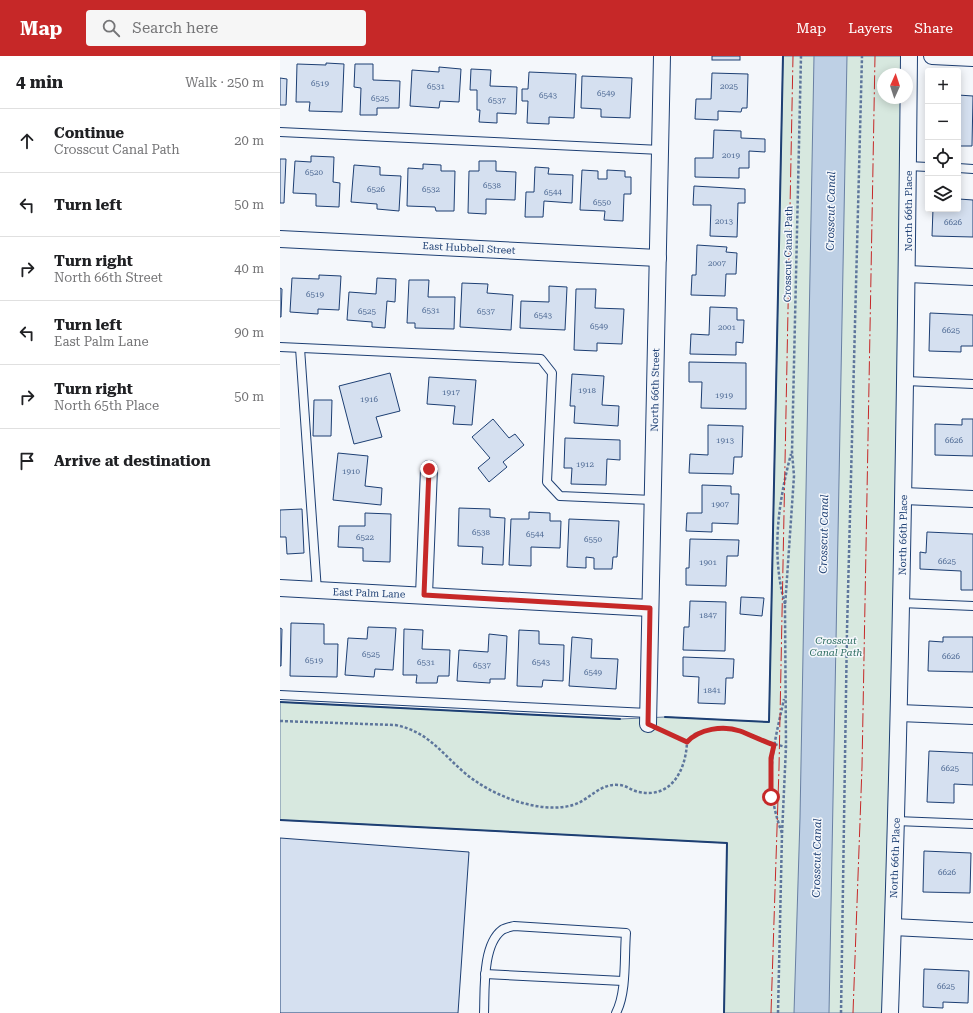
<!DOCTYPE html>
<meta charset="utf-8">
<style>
:root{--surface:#fff;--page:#f6f6f6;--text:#202124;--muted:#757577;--line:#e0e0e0;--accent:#c62828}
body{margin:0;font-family:"Roboto Serif",serif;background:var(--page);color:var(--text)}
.controls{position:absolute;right:12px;top:12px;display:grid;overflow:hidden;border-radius:4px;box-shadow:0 2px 10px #0003}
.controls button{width:36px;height:36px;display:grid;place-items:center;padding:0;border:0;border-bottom:1px solid var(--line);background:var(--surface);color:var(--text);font:20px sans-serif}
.compass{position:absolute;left:597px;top:12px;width:36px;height:36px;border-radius:50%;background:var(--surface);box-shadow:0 2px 10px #0003;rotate:3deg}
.stop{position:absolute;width:12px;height:12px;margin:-9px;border:3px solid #c62828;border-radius:50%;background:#fff}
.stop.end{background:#c62828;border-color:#fff;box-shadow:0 1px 4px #0008}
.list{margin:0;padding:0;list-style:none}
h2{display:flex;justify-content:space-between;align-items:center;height:52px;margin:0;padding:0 16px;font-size:17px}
h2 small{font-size:13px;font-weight:400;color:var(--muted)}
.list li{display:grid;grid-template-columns:26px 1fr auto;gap:12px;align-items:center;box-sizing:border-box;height:64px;padding:0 16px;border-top:1px solid var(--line)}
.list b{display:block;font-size:15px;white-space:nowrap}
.list p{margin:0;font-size:13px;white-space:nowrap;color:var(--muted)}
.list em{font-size:13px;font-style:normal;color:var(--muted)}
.icon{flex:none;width:22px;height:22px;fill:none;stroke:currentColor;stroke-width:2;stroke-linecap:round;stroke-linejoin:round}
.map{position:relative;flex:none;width:693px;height:957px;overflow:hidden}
header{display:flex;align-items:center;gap:24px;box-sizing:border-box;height:56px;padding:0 20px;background:var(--accent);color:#fff}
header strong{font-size:19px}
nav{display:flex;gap:22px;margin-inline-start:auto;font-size:14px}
.search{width:280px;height:36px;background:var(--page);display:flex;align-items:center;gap:10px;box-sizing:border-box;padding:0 14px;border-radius:4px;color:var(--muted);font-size:15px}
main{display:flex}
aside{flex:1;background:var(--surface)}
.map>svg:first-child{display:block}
.green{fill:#d7e8df;stroke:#687fa3;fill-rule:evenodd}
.water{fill:#bed0e5;stroke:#687fa3}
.building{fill:#d5e0f0;stroke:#1d3f73}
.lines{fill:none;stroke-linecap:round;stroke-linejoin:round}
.service-casing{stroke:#1d3f73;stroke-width:10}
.minor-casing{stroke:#1d3f73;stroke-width:18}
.path{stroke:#5e769c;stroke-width:2.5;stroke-dasharray:3 2;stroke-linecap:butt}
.service{stroke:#f4f7fb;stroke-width:8}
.minor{stroke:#f4f7fb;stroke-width:16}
.wall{stroke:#1d3f73;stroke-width:2}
.power{stroke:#c62828;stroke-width:1;stroke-dasharray:14 3 2 3;stroke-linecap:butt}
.route{stroke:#c62828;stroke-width:5}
.labels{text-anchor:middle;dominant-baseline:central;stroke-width:3;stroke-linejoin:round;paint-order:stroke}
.number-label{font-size:8px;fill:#4b6792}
.street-label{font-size:10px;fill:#1d3f73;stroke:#f4f7fb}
.park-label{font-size:10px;font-style:italic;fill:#2c6c60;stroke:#f4f7fb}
.water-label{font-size:11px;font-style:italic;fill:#1d3f73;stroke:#f4f7fb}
</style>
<header>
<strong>Map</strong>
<div class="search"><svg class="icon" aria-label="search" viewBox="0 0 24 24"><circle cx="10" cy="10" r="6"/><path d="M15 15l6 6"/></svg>Search here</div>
<nav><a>Map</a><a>Layers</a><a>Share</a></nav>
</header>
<main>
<aside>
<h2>4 min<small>Walk · 250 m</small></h2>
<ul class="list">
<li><svg class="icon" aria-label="ahead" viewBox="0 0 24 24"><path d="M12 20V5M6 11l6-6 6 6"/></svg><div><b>Continue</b><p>Crosscut Canal Path</p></div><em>20 m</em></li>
<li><svg class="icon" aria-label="left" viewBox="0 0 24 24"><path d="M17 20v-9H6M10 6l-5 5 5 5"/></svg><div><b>Turn left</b></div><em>50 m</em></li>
<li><svg class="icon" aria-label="right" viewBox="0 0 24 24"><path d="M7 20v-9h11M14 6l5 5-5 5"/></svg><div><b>Turn right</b><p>North 66th Street</p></div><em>40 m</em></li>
<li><svg class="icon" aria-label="left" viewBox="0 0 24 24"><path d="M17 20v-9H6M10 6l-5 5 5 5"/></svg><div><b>Turn left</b><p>East Palm Lane</p></div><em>90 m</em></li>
<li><svg class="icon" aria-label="right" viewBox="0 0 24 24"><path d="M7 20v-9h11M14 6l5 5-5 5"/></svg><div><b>Turn right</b><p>North 65th Place</p></div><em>50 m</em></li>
<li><svg class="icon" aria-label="arrive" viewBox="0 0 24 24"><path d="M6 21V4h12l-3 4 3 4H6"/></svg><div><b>Arrive at destination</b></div></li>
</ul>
</aside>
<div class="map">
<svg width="693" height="957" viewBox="0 0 693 957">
<rect width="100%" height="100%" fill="#f4f7fb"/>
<path class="green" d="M503 0H629L610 957H444L447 787 0 764V646L340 663 385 661 489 666ZM603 18H627V42H603Z"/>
<polygon class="water" points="534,0 567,0 549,957 514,957 520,762"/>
<g class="building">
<rect x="432" y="0" width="28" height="4"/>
<polygon points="46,7 64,8 62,56 29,55 30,46 16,46 17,8 46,9"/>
<polygon points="75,8 93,8 93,24 120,25 119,52 97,52 97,59 80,59 81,32 74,31"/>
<polygon points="159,11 181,13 179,46 160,45 159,52 130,50 132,14 159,16"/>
<polygon points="191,13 211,14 210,30 237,31 236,58 217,57 217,67 199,66 200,54 197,54 197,34 190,34"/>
<polygon points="249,16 296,18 294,62 269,61 269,68 247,67 248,45 242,45 242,33 248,33"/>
<polygon points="432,17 468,18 467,52 462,52 461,56 438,55 438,64 415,63 416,43 431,43"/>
<polygon points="302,20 352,22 350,62 321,61 321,53 301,52"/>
<polygon points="0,22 7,23 6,49 0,49"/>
<polygon points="678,39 693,40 692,90 678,90"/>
<rect x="646" y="60" width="2" height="15"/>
<polygon points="434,74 461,75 461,82 485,83 485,96 469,95 469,112 459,112 459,122 415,121 415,102 433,102"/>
<polygon points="31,100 54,101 53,126 60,127 59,151 36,150 36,138 13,137 15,105 31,106"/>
<polygon points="0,103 6,103 4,147 0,147"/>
<polygon points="199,105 216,105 216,115 236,116 235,144 206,143 206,158 188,157 189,115 199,115"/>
<polygon points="143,108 161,109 161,115 175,115 174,155 156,155 155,151 127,150 128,112 143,113"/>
<polygon points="74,109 100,111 100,119 121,120 119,155 97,153 97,148 71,146"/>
<polygon points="255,111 269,112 268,118 293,119 292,147 264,145 263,161 245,161 246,136 254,136"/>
<polygon points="302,114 318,115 318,123 327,123 327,114 345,115 345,121 351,121 351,138 344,138 343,165 324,164 325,155 300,154"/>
<polygon points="414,130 465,133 465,147 458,147 457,181 430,180 431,149 413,149"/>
<polygon points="679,143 693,144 693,181 652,180 653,153 678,153"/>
<polygon points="417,189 447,191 446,196 457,197 456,218 446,218 445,240 411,239 412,219 416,219"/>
<polygon points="39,219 61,220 59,254 38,253 38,258 10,256 12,222 39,223"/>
<polygon points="97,222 116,223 115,246 107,245 105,272 92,271 92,266 67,264 69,236 96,238"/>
<polygon points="129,224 149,224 148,241 175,241 174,273 135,272 135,267 127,267"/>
<polygon points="182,227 208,228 207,237 233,239 231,274 180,271"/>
<polygon points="269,230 287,231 285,274 240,272 241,245 269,246"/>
<polygon points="0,232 2,233 1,261 0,261"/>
<polygon points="296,233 316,233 315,252 344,253 342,288 317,287 317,295 294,294"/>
<polygon points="430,251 457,252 457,264 464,264 463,287 456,286 456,299 410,298 411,278 429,279"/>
<polygon points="650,257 693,259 693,290 681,290 681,296 649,295"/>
<polygon points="409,306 466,307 466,353 421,352 422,326 409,326"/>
<polygon points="110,317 120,355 96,361 102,381 74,388 59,330"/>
<polygon points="292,318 324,320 322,349 339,350 338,370 294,367 295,350 290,350"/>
<polygon points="149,321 196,324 192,369 173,368 175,350 147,348"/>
<polygon points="34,344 52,344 51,380 33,380"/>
<polygon points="213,363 229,382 235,378 244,389 223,406 227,411 209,426 198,412 210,402 192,381"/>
<polygon points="682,363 693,363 693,400 655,399 655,368 682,369"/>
<polygon points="428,369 463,370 462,401 454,401 453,418 409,417 410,398 428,399"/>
<polygon points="285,382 340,384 340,404 327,403 326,429 291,428 292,412 284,412"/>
<polygon points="58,397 88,400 85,430 102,432 101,449 53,444"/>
<polygon points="422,429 451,430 451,438 459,438 458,468 432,467 432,476 406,475 407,457 422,457"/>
<polygon points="179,452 210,453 210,461 225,462 223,509 202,508 203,491 178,490"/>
<polygon points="22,453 24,497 7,498 6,481 0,481 0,454"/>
<polygon points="249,456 270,457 270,465 281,465 280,492 251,491 251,510 229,509 231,463 249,463"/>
<polygon points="85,457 111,458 110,506 83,505 83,492 58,491 59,470 85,470"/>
<polygon points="289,463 339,465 337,501 333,501 332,513 314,513 314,502 306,501 306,512 287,511"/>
<polygon points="647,476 693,478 693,534 681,534 681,515 640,513 640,496 646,497"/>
<polygon points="410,483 459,484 458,500 447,500 446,530 406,529 406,512 409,512"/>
<polygon points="461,541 484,542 482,560 460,558"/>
<polygon points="410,545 446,546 445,595 403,594 404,571 409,571"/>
<polygon points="11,567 44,568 44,588 58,588 57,621 10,620"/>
<polygon points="88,571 116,572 113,614 95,613 94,621 65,619 68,582 87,583"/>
<polygon points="0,572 2,573 1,610 0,610"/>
<polygon points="124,573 143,574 142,593 170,594 169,620 158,620 157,627 136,627 137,619 123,619"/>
<polygon points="239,574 259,575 259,588 284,589 283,625 263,624 262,631 237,630"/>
<polygon points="209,578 227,580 225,623 210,623 210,627 177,625 179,594 208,596"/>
<polygon points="292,581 312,583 311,602 338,603 336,633 289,630"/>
<polygon points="663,581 693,581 693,616 648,615 649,585 663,586"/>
<polygon points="403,601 454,603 453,622 446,622 445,648 418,647 419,621 403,620"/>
<polygon points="649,695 693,697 693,729 674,728 674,747 647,746"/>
<polygon points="0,782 189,796 178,957 0,957"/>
<polygon points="644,795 691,797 690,837 643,836"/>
<polygon points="644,913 689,915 688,947 663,946 663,952 643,951"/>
</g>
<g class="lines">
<defs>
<g id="service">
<polyline points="0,76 381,94"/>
<polyline points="628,110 648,111"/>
<polyline points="678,112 693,113"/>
<polyline points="0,291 261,303 272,317 267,426 280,440 373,444"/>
<polyline points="20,292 37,535"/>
<polyline points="626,325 693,328"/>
<polyline points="621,547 693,550"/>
<polyline points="0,639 368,657"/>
<polyline points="616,765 693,768"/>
<polyline points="205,918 343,925"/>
<path d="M204 957C205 934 202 889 222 874 225 872 230 871 234 870L346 877C344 901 347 936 336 957"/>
</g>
<g id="minor">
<polyline points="652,0 693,2"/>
<polyline points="0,183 378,202"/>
<polyline points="628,218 693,221"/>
<polyline points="624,440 693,443"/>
<polyline points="0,532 370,552"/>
<polyline points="144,539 149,413"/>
<polyline points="619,657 693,660"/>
<polyline points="368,668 382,0"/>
<polyline points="613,871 693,875"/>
<path d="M610 957C621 638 626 319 629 0"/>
</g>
</defs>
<use href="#service" class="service-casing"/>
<use href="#minor" class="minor-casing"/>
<g class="path">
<path d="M505 548C491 499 498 447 511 398"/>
<path d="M0 665 115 669C148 675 162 698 186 718 202 731 220 740 239 746 256 751 276 754 293 749 310 744 319 727 339 729 346 729 352 735 359 736 392 743 406 713 407 686L415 678 427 674 448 673 459 675 482 685 506 691"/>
<polyline points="382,674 407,686"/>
<path d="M502 777C483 727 493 693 504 643"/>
<polyline points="498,957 502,778 506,691 505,551 514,420 512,396 521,0"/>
<polyline points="561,957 567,574 582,0"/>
</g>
<use href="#service" class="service"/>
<use href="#minor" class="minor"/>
<g class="wall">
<polyline points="0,646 340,663"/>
<polyline points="385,661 489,666 503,0"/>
<polyline points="0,764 447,787 444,957"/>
</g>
<g class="power">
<polyline points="491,957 499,712 513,0"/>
<polyline points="573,957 582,711 595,0"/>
</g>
</g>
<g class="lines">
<path class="route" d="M149 413 144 539 370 552 368 668 407 686C419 673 443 669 460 675 471 679 482 685 494 689L491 702V741"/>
</g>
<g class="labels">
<g class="number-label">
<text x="40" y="27">6519</text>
<text x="156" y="30">6531</text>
<text x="449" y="30">2025</text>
<text x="326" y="37">6549</text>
<text x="268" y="39">6543</text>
<text x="100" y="42">6525</text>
<text x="217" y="44">6537</text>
<text x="451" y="99">2019</text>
<text x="34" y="116">6520</text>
<text x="212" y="129">6538</text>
<text x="96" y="133">6526</text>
<text x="151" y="133">6532</text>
<text x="273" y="136">6544</text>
<text x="322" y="146">6550</text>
<text x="444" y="165">2013</text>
<text x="673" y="166">6626</text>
<text x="437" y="207">2007</text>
<text x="35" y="238">6519</text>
<text x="151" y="254">6531</text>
<text x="87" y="255">6525</text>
<text x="206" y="255">6537</text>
<text x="263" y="259">6543</text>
<text x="319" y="270">6549</text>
<text x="447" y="271">2001</text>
<text x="671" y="274">6625</text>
<text x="307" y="334">1918</text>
<text x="171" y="336">1917</text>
<text x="444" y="339">1919</text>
<text x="89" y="343">1916</text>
<text x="445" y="384">1913</text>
<text x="674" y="384">6626</text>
<text x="305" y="408">1912</text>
<text x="71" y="415">1910</text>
<text x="440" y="448">1907</text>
<text x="201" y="476">6538</text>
<text x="255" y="478">6544</text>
<text x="85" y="481">6522</text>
<text x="313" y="483">6550</text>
<text x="667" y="505">6625</text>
<text x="428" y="506">1901</text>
<text x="428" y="559">1847</text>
<text x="91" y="598">6525</text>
<text x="671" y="600">6626</text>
<text x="34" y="604">6519</text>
<text x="146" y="606">6531</text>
<text x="261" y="606">6543</text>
<text x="202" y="609">6537</text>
<text x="313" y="616">6549</text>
<text x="432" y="634">1841</text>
<text x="670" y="712">6625</text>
<text x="667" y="816">6626</text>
<text x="666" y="930">6625</text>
</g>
<g class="street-label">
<text transform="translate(628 155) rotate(-90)">North 66th Place</text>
<text transform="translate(189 192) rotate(3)">East Hubbell Street</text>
<text transform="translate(508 198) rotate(-89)">Crosscut Canal Path</text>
<text transform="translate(375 334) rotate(-89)">North 66th Street</text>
<text transform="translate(623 479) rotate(-89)">North 66th Place</text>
<text transform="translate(89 537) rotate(2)">East Palm Lane</text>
<text transform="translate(615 802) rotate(-88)">North 66th Place</text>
</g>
<g class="park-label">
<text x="556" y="584">Crosscut<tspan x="556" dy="12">Canal Path</tspan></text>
</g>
<g class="water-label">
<text transform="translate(551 155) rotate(-89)">Crosscut Canal</text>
<text transform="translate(544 478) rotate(-89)">Crosscut Canal</text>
<text transform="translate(537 802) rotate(-89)">Crosscut Canal</text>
</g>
</g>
</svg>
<div class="controls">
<button>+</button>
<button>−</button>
<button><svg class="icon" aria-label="locate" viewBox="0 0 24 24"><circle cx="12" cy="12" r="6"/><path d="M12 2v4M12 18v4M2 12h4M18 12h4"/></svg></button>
<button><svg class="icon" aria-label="layers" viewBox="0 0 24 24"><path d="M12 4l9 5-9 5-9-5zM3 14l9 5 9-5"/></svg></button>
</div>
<svg class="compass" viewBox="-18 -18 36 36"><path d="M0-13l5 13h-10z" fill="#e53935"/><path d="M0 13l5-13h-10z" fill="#757577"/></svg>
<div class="stop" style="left:491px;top:741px"></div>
<div class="stop end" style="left:149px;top:413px"></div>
</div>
</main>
